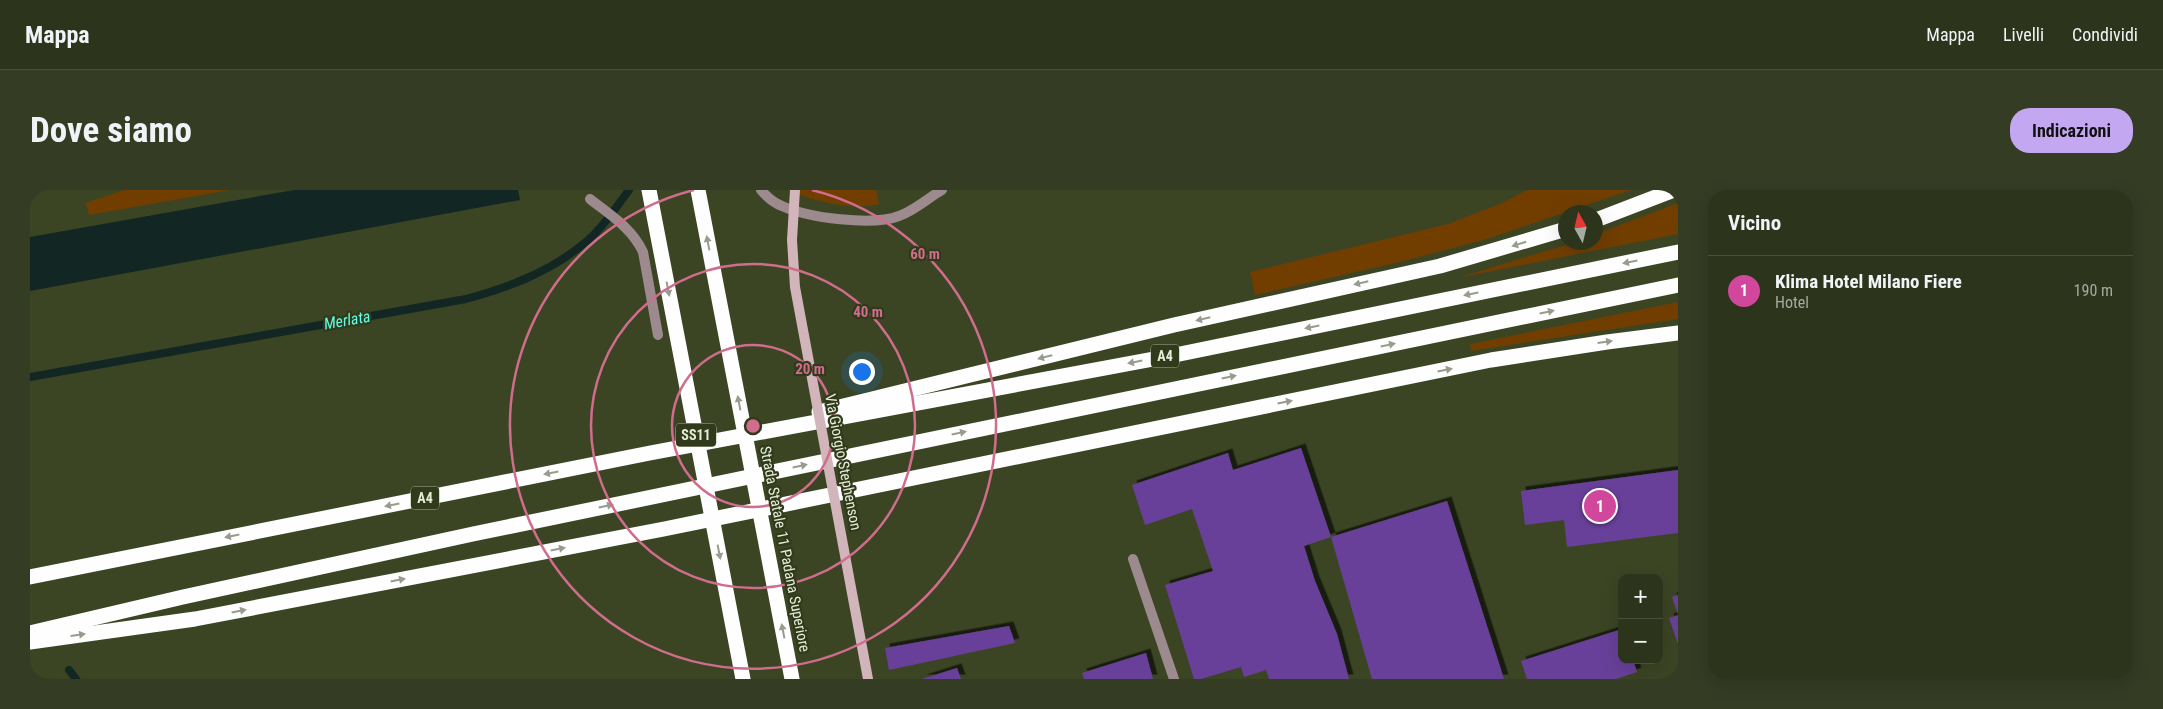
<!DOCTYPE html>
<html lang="it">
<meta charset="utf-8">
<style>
:root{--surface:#2c341b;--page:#343c24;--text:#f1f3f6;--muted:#a6aaa3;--line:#484f3a;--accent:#c4a7f1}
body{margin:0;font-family:"Roboto Condensed",sans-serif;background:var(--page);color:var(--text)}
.controls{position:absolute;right:15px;bottom:15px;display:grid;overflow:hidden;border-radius:10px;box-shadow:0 5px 20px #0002}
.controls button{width:45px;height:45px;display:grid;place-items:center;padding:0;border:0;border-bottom:1px solid var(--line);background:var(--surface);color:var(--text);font:25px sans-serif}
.compass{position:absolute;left:1528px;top:15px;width:45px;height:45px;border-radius:50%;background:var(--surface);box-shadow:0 5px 20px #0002;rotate:352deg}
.you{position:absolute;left:831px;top:181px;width:18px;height:18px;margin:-12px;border:4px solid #fff;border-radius:50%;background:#1a73e8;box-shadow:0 0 0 8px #1a73e833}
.badge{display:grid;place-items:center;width:32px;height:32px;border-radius:50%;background:var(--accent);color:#fff;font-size:16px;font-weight:700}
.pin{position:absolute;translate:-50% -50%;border:2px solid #fff;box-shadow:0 1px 5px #0006}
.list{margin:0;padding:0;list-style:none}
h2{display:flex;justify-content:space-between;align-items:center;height:65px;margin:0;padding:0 20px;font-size:21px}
h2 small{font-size:16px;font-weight:400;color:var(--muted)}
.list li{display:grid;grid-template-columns:32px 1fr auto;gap:15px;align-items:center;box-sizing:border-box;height:70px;padding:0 20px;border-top:1px solid var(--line)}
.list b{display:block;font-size:19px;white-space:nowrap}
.list p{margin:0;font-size:16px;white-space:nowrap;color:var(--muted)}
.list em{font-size:16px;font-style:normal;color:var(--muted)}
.map{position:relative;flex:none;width:1648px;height:489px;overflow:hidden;border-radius:20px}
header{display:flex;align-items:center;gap:30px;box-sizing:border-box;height:70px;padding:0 25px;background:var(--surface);border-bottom:1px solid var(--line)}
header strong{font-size:24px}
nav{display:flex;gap:28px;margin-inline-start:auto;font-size:18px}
.intro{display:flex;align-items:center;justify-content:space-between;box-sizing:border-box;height:120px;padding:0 30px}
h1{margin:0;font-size:35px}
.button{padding:12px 22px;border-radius:20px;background:var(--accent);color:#111;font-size:18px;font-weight:700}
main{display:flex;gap:30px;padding:0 30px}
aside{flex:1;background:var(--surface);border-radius:20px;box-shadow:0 5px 20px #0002}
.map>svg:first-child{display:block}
.green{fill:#713e00}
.water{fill:#122724}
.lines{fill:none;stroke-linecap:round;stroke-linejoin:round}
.stream{stroke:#122724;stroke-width:8}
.building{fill:#684199;filter:url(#shadow)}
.lane{stroke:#9d8a8f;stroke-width:10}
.street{stroke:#9d8a8f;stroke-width:10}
.highway{stroke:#fefefe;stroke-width:15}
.secondary-bridge{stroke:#d2b4bb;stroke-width:10}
.highway-bridge{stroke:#fefefe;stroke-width:15}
.oneway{fill:#989c8c}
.ring{fill:none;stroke:#d06d8d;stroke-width:2.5}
.labels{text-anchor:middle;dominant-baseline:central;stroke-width:4.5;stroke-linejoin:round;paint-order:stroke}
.shield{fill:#313a1a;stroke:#afb79f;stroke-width:1}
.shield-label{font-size:14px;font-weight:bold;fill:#e5ecd8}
.street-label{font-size:15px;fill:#e5ecd8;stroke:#313a1a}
.water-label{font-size:16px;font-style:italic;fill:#61fde6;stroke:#313a1a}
.centre{fill:#d06d8d;stroke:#313a1a;stroke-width:2.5}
.ring-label{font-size:15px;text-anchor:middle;font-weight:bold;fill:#d06d8d;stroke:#313a1a;stroke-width:4.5;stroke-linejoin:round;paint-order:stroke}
</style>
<header>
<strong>Mappa</strong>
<nav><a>Mappa</a><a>Livelli</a><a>Condividi</a></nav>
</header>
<div class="intro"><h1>Dove siamo</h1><a class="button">Indicazioni</a></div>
<main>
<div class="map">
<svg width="1648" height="489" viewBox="0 0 1648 489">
<defs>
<filter id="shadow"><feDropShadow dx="4.5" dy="-4.5" stdDeviation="0" flood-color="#0009"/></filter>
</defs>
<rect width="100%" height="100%" fill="#3b4524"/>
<g class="green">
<polygon points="94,0 200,0 59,25 56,13"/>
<path d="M757 0H846L849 14C820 21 784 11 757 0Z"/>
<polygon points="1497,0 1601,0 1457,49 1370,72 1225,105 1220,82 1418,34 1472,13"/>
<polygon points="1648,13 1648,44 1427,88 1542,53 1566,52 1566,44"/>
<polygon points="1648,112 1648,129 1441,161 1440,154"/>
</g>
<polygon class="water" points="264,0 488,0 490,10 0,101 0,47"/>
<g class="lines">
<g class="stream">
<path d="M0 187 436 109C480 97 522 81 557 51 572 39 587 16 599 0"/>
<polyline points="39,480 46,489"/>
</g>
</g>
<g class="building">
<polygon points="1271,258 1301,347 1274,356 1285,391 1307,444 1319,489 1239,489 1236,480 1214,487 1211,477 1171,489 1164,489 1135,395 1183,381 1162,319 1115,335 1102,295 1198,263 1203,280"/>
<polygon points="1648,280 1648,343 1537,357 1534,330 1495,335 1491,301"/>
<polygon points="1417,311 1474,489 1342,489 1301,347"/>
<polygon points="1648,405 1648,424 1642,407"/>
<polygon points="1648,425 1648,454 1639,428"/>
<polygon points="979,436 985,453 859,480 855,458"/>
<polygon points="1592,439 1592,470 1603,470 1607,482 1586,489 1497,489 1491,471"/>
<polygon points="1116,463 1123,489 1054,489 1052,483"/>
<polygon points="927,478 931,489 892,489"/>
</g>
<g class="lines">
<g class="lane">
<path d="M731 0C737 7 744 13 752 16 778 28 843 36 869 26 884 21 898 8 912 0"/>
<path d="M560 9C580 25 602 38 613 62L628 145"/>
</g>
<polyline class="street" points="1103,369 1144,489"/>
<g class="highway">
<polyline points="1566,30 1644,0"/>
<polyline points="789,222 1144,135 1410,76 1536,39"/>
<polyline points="0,387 620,263 1145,165 1648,62"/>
<polyline points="0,443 153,407 443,344 1648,95"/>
<polyline points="0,452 165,429 634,339 1461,170 1577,152 1648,143"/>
</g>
<polyline class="secondary-bridge" points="765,0 762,50 765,97 838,489"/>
<g class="highway-bridge">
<polyline points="619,0 713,489"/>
<polyline points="668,0 762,489"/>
</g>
</g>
<defs><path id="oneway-solid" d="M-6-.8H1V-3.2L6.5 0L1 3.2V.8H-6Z" transform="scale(1.25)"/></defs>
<g class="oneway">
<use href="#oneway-solid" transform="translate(678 53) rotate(-101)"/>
<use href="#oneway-solid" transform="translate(1489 54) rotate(163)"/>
<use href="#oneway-solid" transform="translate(1600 72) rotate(169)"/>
<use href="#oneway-solid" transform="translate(1331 93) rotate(167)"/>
<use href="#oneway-solid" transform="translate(638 99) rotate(79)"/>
<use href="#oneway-solid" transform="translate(1441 104) rotate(169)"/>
<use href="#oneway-solid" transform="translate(1517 122) rotate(-12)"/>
<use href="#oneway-solid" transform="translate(1173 129) rotate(167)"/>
<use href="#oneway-solid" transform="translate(1282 137) rotate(169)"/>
<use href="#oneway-solid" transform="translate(1575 152) rotate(-8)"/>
<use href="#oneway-solid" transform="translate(1358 155) rotate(-12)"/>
<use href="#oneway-solid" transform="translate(1015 167) rotate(166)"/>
<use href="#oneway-solid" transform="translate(1105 172) rotate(169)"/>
<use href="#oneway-solid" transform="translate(1415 180) rotate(-11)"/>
<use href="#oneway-solid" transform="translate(1199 187) rotate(-12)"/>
<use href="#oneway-solid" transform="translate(1255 212) rotate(-11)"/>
<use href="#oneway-solid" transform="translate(709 213) rotate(-101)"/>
<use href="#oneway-solid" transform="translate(929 243) rotate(-12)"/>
<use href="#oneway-solid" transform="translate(770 276) rotate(-12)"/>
<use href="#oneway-solid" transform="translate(521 283) rotate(169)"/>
<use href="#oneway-solid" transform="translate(362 315) rotate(169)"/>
<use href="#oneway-solid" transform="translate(576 316) rotate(-12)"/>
<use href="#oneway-solid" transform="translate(202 346) rotate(169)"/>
<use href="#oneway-solid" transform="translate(528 359) rotate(-11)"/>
<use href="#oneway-solid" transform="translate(689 362) rotate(79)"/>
<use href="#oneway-solid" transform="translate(368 390) rotate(-11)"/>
<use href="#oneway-solid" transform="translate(209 421) rotate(-11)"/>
<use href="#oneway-solid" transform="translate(753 441) rotate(-101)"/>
<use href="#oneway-solid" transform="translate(48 445) rotate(-8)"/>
</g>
<g class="ring">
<circle cx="723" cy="236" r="81"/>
<circle cx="723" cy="236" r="162"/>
<path d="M782 0A243 243 0 1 1 664 0"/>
</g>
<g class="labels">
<g class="shield">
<rect x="1121" y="154.5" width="28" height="23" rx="4"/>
<rect x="646" y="233.5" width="40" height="23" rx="4"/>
<rect x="381" y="296.5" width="28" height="23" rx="4"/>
</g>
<g class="shield-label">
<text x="1135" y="166">A4</text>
<text x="666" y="245">SS11</text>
<text x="395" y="308">A4</text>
</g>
<g class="street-label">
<text transform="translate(813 272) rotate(79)">Via Giorgio Stephenson</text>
<text transform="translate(755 359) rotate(79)">Strada Statale 11 Padana Superiore</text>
</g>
<g class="water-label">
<text transform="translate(317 130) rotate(-10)">Merlata</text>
</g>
</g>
<circle cx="723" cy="236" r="8" class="centre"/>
<g class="ring-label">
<text x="895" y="69">60 m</text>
<text x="838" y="127">40 m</text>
<text x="780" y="184">20 m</text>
</g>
</svg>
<div class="controls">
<button>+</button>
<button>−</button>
</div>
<svg class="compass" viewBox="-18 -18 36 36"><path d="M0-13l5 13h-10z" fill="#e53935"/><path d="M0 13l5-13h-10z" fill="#a6aaa3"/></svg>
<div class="you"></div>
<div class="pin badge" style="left:1570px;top:316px;background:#d1479c">1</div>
</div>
<aside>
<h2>Vicino<small></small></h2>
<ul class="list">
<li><span class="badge" style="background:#d1479c">1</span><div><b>Klima Hotel Milano Fiere</b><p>Hotel</p></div><em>190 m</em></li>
</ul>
</aside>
</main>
